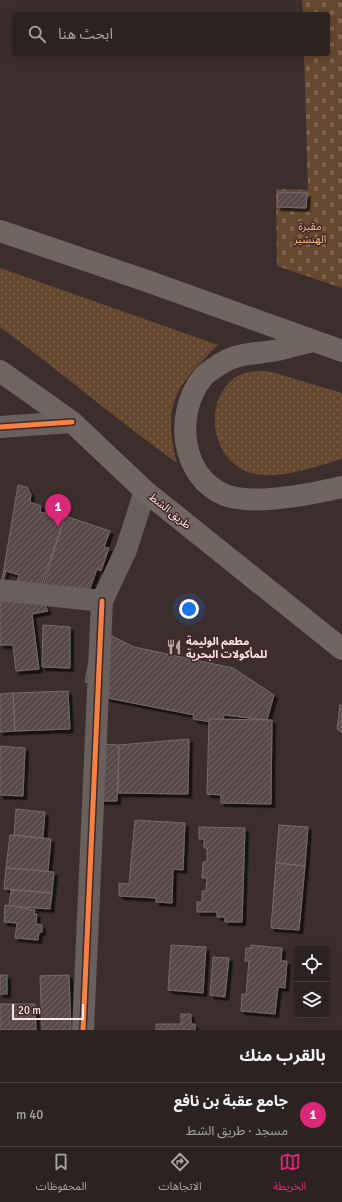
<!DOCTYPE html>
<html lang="ar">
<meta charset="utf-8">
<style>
:root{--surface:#2d2222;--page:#352a2a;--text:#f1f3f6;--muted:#a7a4a5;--line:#483f40;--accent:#db2777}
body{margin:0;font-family:Signika,"Noto Sans Arabic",sans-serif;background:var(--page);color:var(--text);direction:rtl}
.controls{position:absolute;right:12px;bottom:12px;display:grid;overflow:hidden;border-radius:4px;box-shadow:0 2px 10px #0003}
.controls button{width:36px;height:36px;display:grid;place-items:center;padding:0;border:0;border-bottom:1px solid var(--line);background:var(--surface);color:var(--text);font:20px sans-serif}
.scale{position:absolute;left:12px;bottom:10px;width:72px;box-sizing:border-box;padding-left:4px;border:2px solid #fae7e6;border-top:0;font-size:11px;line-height:14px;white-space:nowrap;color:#fae7e6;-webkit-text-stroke:3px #422827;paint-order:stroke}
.you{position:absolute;left:189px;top:609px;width:14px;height:14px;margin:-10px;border:3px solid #fff;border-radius:50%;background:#1a73e8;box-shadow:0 0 0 6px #1a73e833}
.badge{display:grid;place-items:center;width:26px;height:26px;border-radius:50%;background:var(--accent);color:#fff;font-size:13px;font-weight:700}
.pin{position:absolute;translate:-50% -33px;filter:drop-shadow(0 1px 2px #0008)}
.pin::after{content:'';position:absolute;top:21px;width:14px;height:12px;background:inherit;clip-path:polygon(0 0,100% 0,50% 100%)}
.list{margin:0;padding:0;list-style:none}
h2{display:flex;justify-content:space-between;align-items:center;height:52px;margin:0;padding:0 16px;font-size:17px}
h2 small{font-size:13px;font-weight:400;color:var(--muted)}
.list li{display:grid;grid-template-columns:26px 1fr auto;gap:12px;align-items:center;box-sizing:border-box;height:64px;padding:0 16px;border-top:1px solid var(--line)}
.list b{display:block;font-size:15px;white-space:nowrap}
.list p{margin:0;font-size:13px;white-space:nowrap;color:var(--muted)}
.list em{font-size:13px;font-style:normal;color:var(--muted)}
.icon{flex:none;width:22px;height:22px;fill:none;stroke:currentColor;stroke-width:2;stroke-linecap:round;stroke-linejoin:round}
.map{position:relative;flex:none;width:342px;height:1030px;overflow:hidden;direction:ltr}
.search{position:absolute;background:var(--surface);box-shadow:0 2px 10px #0003;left:12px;right:12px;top:12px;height:44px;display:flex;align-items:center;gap:10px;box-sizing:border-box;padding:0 14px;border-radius:4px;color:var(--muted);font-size:15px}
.sheet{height:116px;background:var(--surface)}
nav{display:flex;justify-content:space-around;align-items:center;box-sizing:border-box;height:56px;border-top:1px solid var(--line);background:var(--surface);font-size:11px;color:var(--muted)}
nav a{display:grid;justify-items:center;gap:2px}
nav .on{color:var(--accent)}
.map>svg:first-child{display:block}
.grass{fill:url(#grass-dots)}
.cemetery{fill:url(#cemetery-stones)}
.building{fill:url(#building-hatch);stroke:#776a6b;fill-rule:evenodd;filter:url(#shadow)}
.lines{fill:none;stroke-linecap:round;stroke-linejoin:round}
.street{stroke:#695f5d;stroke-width:22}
.highway{stroke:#716562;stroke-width:22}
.cycleway-casing{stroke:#422827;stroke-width:8}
.cycleway{stroke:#f48246;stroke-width:5}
.labels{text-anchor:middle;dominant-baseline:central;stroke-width:3;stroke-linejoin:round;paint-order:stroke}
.park-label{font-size:11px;fill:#f2ba89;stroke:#422827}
.street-label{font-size:11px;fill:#fae7e6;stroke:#422827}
.poi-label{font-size:11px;font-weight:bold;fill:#fae7e6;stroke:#422827;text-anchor:start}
</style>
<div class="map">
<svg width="342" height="1030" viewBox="0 0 342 1030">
<defs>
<pattern id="grass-dots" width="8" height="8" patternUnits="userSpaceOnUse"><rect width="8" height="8" fill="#66472f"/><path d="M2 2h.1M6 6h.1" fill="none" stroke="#7d624d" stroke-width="1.8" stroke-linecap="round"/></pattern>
<pattern id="cemetery-stones" width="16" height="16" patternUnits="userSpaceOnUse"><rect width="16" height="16" fill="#66472f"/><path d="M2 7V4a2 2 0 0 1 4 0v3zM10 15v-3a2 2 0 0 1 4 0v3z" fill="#7d624d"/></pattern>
<pattern id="building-hatch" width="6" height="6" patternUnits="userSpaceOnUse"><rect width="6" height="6" fill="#594a4b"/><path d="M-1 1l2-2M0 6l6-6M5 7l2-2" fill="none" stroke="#726465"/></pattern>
<filter id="shadow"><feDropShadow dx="3.5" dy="3.5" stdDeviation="0" flood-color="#0009"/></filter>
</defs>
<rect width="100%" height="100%" fill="#3c2e2d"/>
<g class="grass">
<path d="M0 268 218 345C176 386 162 403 177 463 117 420 60 371 0 327Z"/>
<path d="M268 371 342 393V459C315 467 283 479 255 474 213 466 201 405 233 379 243 371 256 371 268 371Z"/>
</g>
<polygon class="cemetery" points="302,0 342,0 342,288 277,266 276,189 308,190 304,54 328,54 328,14 303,14"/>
<g class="building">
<polygon points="278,192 307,193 306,208 277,207"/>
<path d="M18 485 27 487 31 494 30 502 41 506 40 512 65 516 40 589 19 582 16 591 1 586ZM6 571 19 575 15 589 1 585Z"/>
<polygon points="65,516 110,531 104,547 109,548 101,571 97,569 88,594 47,587 44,583"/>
<polygon points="0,599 43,601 48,611 32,614 39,669 16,671 13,645 0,645"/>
<polygon points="43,625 70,627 70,668 42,667"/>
<polygon points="110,635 134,647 233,668 274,695 267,720 224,715 222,724 193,719 194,715 97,696 100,685 85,682 93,641"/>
<polygon points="68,691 70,729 15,731 13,693"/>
<polygon points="13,693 15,731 0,732 0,694"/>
<polygon points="340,704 342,706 342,733 337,729"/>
<polygon points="209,719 272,720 271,804 221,803 221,795 207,794"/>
<polygon points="189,739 188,794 118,793 119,745"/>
<polygon points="102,744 119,745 117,801 100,801"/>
<polygon points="0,746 25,748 23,796 0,795"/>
<polygon points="16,809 45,812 43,838 14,835"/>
<polygon points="135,820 185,823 183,870 173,869 172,903 156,902 156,898 119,896 119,883 129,884"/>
<polygon points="279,825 308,827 305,866 276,863"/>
<polygon points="199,827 245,828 242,922 225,922 225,917 217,917 217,912 197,912 197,902 202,902 202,891 206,891 207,878 202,878 203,862 207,862 207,848 204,848 204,839 199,839"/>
<polygon points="10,835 51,839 48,871 6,868"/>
<polygon points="276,863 305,866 299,930 271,928"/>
<polygon points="6,868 54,872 52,893 4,889"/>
<polygon points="11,890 52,893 50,909 9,906"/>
<polygon points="5,905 35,910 34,914 37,914 36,924 42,925 42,932 39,932 38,940 15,938 17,923 4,922"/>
<polygon points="171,945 206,947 203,993 168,990"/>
<polygon points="251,945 282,948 281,961 287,961 285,988 278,987 275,1014 241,1011 242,994 246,994 249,961 245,961 246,948 251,948"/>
<polygon points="213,957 229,958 225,997 210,995"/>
<rect x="0" y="975" width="7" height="19"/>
<polygon points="69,975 71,1030 42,1030 40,976"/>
<polygon points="0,1004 35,1004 36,1030 0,1030"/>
<polygon points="181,1014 191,1014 191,1024 195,1024 195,1030 156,1030 156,1024 181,1024"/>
</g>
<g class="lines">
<g class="street">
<polyline points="0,427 72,422"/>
<polyline points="0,590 102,601 126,550 145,491"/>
<polyline points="83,1030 102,601"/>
</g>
<g class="highway">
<polyline points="0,231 147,281 342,351"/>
<path d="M313 341C299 344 285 349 272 351 254 354 238 353 222 363 216 367 207 372 203 377 174 412 180 477 225 495 254 506 312 494 342 487"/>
<polyline points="0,371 72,422 145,491 342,649"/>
</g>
<defs>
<g id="cycleway">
<polyline points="0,427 72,422"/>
<polyline points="83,1030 102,601"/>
</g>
</defs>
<use href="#cycleway" class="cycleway-casing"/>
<use href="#cycleway" class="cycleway"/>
</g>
<defs>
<symbol id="restaurant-bare" viewBox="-9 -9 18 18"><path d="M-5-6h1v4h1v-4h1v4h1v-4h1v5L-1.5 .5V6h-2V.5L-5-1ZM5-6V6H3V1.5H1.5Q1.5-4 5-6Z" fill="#b8a6a5" stroke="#422827" stroke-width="2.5" paint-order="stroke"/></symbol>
</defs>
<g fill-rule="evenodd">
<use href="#restaurant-bare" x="163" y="636" width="22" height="22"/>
</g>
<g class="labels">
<g class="park-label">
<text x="310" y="226">مقبرة<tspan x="310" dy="13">الهنشير</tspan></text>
</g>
<g class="street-label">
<text transform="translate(170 511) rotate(39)">طريق الشط</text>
</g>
<g class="poi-label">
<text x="186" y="641">مطعم الوليمة<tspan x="186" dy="13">للمأكولات البحرية</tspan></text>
</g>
</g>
</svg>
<div class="controls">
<button><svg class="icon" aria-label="locate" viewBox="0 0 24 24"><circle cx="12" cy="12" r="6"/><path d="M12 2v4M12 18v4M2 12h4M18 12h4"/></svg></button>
<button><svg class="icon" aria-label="layers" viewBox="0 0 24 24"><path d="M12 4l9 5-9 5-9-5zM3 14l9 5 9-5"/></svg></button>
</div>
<div class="scale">20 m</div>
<div class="you"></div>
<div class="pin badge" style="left:58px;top:527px">1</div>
<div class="search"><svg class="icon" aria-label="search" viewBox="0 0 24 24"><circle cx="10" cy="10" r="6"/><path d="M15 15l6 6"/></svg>ابحث هنا</div>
</div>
<section class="sheet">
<h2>بالقرب منك<small></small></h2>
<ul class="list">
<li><span class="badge">1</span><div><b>جامع عقبة بن نافع</b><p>مسجد · طريق الشط</p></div><em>40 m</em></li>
</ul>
</section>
<nav>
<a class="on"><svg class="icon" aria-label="map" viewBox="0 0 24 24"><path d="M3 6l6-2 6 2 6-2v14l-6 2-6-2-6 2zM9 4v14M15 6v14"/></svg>الخريطة</a>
<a><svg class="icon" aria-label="directions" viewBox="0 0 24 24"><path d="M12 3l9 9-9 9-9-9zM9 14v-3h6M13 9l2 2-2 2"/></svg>الاتجاهات</a>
<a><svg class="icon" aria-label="saved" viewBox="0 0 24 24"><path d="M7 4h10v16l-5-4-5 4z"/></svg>المحفوظات</a>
</nav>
